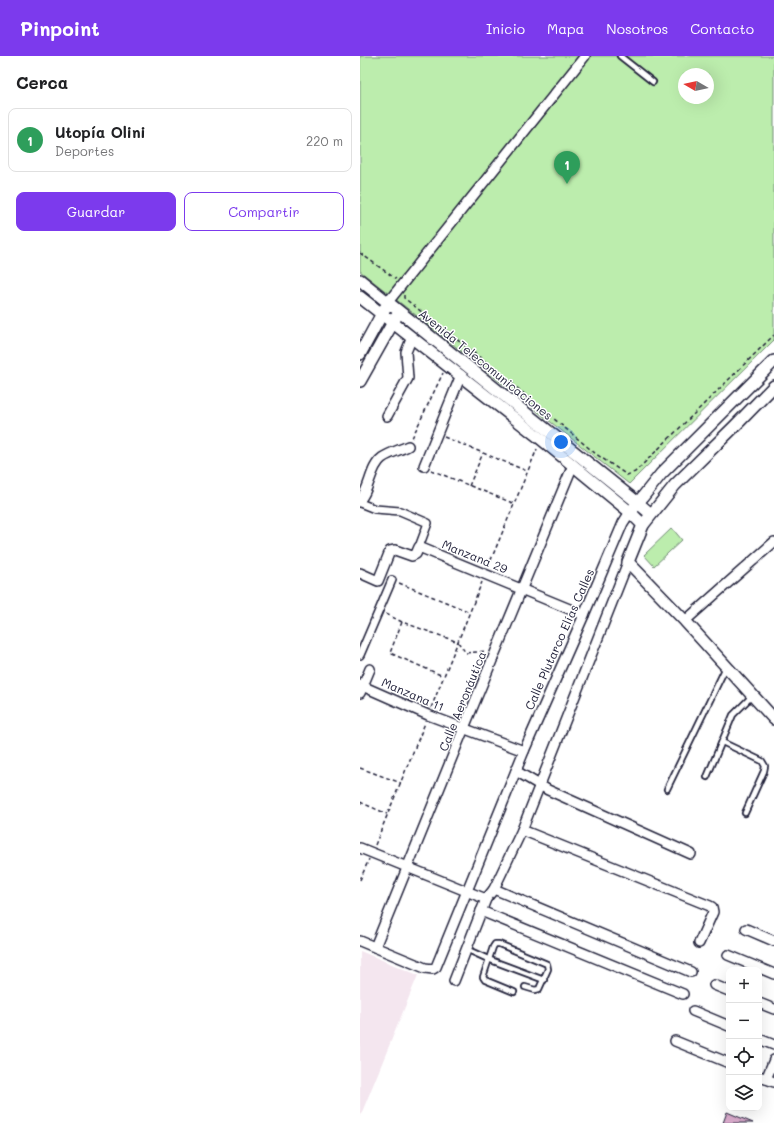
<!DOCTYPE html>
<html lang="es">
<meta charset="utf-8">
<style>
:root{--surface:#fff;--page:#f2f2f2;--text:#202124;--muted:#757577;--line:#e0e0e0;--accent:#7c3aed}
body{margin:0;font-family:Mali,sans-serif;background:var(--page);color:var(--text)}
.controls{position:absolute;right:12px;bottom:12px;display:grid;overflow:hidden;border-radius:8px;box-shadow:0 4px 16px #0002}
.controls button{width:36px;height:36px;display:grid;place-items:center;padding:0;border:0;border-bottom:1px solid var(--line);background:var(--surface);color:var(--text);font:20px sans-serif}
.compass{position:absolute;left:318px;top:12px;width:36px;height:36px;border-radius:50%;background:var(--surface);box-shadow:0 4px 16px #0002;rotate:279deg}
.you{position:absolute;left:201px;top:386px;width:14px;height:14px;margin:-10px;border:3px solid #fff;border-radius:50%;background:#1a73e8;box-shadow:0 0 0 6px #1a73e833}
.badge{display:grid;place-items:center;width:26px;height:26px;border-radius:50%;background:var(--accent);color:#fff;font-size:13px;font-weight:700}
.pin{position:absolute;translate:-50% -33px;filter:drop-shadow(0 1px 2px #0008)}
.pin::after{content:'';position:absolute;top:21px;width:14px;height:12px;background:inherit;clip-path:polygon(0 0,100% 0,50% 100%)}
.list{margin:0;padding:0;list-style:none}
h2{display:flex;justify-content:space-between;align-items:center;height:52px;margin:0;padding:0 16px;font-size:17px}
h2 small{font-size:13px;font-weight:400;color:var(--muted)}
.list li{display:grid;grid-template-columns:26px 1fr auto;gap:12px;align-items:center;box-sizing:border-box;height:64px;margin:0 8px 8px;padding:0 8px;border:1px solid var(--line);border-radius:8px}
.list b{display:block;font-size:15px;white-space:nowrap}
.list p{margin:0;font-size:13px;white-space:nowrap;color:var(--muted)}
.list em{font-size:13px;font-style:normal;color:var(--muted)}
.actions{display:flex;gap:8px;padding:12px 16px}
.actions a{flex:1;padding:9px 0;border:1px solid var(--accent);border-radius:8px;text-align:center;font-size:14px;color:var(--accent)}
.actions .main{background:var(--accent);color:#fff}
.icon{flex:none;width:22px;height:22px;fill:none;stroke:currentColor;stroke-width:2;stroke-linecap:round;stroke-linejoin:round}
.map{position:relative;flex:none;width:414px;height:1067px;overflow:hidden}
header{display:flex;align-items:center;gap:24px;box-sizing:border-box;height:56px;padding:0 20px;background:var(--accent);color:#fff}
header strong{font-size:19px}
nav{display:flex;gap:22px;margin-inline-start:auto;font-size:14px}
main{display:flex}
aside{flex:1;background:var(--surface)}
.map>svg:first-child{display:block}
.built{fill:#f4e6ef}
.green{fill:#bcedad;stroke:#6f8874;fill-rule:evenodd}
.building{fill:#d9aacb;stroke:#22223b}
.lines{fill:none;stroke-linecap:round;stroke-linejoin:round}
.service-casing{stroke:#22223b;stroke-width:8}
.pedestrian-casing{stroke:#22223b;stroke-width:10}
.minor-casing{stroke:#22223b;stroke-width:12}
.tertiary-casing{stroke:#22223b;stroke-width:14}
.path{stroke:#22223b;stroke-width:1.5;stroke-dasharray:4 3;stroke-linecap:butt}
.service{stroke:#fff;stroke-width:4.5}
.pedestrian{stroke:#fff;stroke-width:7}
.minor{stroke:#fff;stroke-width:9}
.tertiary{stroke:#fff;stroke-width:11}
.labels{text-anchor:middle;dominant-baseline:central;stroke-width:3;stroke-linejoin:round;paint-order:stroke}
.street-label{font-size:12px;fill:#22223b;stroke:#fff}
</style>
<header>
<strong>Pinpoint</strong>
<nav><a>Inicio</a><a>Mapa</a><a>Nosotros</a><a>Contacto</a></nav>
</header>
<main>
<aside>
<h2>Cerca<small></small></h2>
<ul class="list">
<li><span class="badge" style="background:#2e9e5b">1</span><div><b>Utopía Olini</b><p>Deportes</p></div><em>220 m</em></li>
</ul>
<div class="actions"><a class="main">Guardar</a><a>Compartir</a></div>
</aside>
<div class="map">
<svg width="414" height="1067" viewBox="0 0 414 1067">
<rect width="100%" height="100%" fill="#fff"/>
<filter id="ink" filterUnits="userSpaceOnUse"><feTurbulence type="fractalNoise" baseFrequency=".025" numOctaves="2"/><feDisplacementMap in="SourceGraphic" scale="8" xChannelSelector="R" yChannelSelector="G"/><feConvolveMatrix kernelMatrix="1 2 1 2 8 2 1 2 1" color-interpolation-filters="sRGB"/></filter>
<g filter="url(#ink)">
<polygon class="built" points="0,895 58,919 0,1061"/>
<g class="green">
<path d="M0 0H414V284L269 428 0 215ZM324 18H348V42H324Z"/>
<polygon points="312,472 322,484 294,510 284,499"/>
</g>
<polygon class="building" points="367,1056 393,1067 363,1067"/>
<g class="lines">
<defs>
<g id="service">
<polyline points="260,0 293,26"/>
<polyline points="362,686 402,705 405,710 404,715 385,757"/>
<polyline points="347,721 373,659 392,640"/>
<polyline points="307,733 366,611"/>
<polyline points="106,893 128,903 184,924"/>
<polyline points="154,936 125,924 123,921 133,891 135,888 139,888 187,908 188,913 179,933 175,934 165,931"/>
</g>
<g id="pedestrian">
<polyline points="0,447 15,453 40,455 68,467 59,491"/>
<polyline points="0,599 32,524"/>
</g>
<g id="minor">
<polyline points="28,246 225,0"/>
<polyline points="27,360 48,322 46,296 52,281"/>
<polyline points="64,410 101,319"/>
<path d="M0 444C10 433 10 411 22 402 29 397 40 394 48 390"/>
<polyline points="0,517 18,525 30,495 35,494 52,500 56,498 59,491 224,559"/>
<polyline points="325,565 414,486"/>
<polyline points="0,629 68,659 164,695"/>
<polyline points="0,637 10,613"/>
<polyline points="156,715 188,734 331,798"/>
<polyline points="162,774 350,850 352,851 353,856 339,887"/>
<polyline points="0,792 126,843"/>
<polyline points="134,833 331,916"/>
<polyline points="121,855 323,938"/>
<polyline points="386,873 414,885"/>
<polyline points="0,885 65,912 73,913 76,911 164,695 224,559 263,467 270,456"/>
<polyline points="15,891 104,672 213,409"/>
<polyline points="368,899 414,918"/>
<polyline points="94,925 126,843 134,833 162,774 268,506"/>
<polyline points="354,929 369,935"/>
<polyline points="399,947 414,953"/>
<polyline points="333,955 369,970"/>
<polyline points="399,983 414,989"/>
<polyline points="315,985 369,1007"/>
<polyline points="399,1020 414,1026"/>
<polyline points="406,1023 414,1004"/>
</g>
<g id="tertiary">
<polyline points="0,224 278,447 291,458"/>
<polyline points="0,241 181,383 270,456 283,469"/>
<polyline points="0,298 25,252"/>
<polyline points="0,325 36,261"/>
<polyline points="414,330 375,370 315,429 283,469 268,506 325,565 414,663"/>
<polyline points="273,453 301,418 414,305"/>
</g>
</defs>
<use href="#service" class="service-casing"/>
<use href="#pedestrian" class="pedestrian-casing"/>
<use href="#minor" class="minor-casing"/>
<use href="#tertiary" class="tertiary-casing"/>
<g class="path">
<polyline points="0,197 36,223"/>
<polyline points="44,239 44,242 132,311 236,398 267,419 275,416 414,279"/>
<polyline points="84,381 167,415"/>
<polyline points="52,382 83,317"/>
<polyline points="71,414 155,448"/>
<polyline points="109,430 123,397"/>
<polyline points="128,511 177,393"/>
<polyline points="39,527 110,556"/>
<polyline points="26,558 42,566 98,586 106,597 127,595"/>
<polyline points="42,566 30,597 83,620"/>
<polyline points="71,652 122,526"/>
<polyline points="0,712 41,727"/>
<polyline points="0,746 27,758"/>
<polyline points="15,789 65,667"/>
<polyline points="0,824 9,803"/>
</g>
<use href="#service" class="service"/>
<use href="#pedestrian" class="pedestrian"/>
<use href="#minor" class="minor"/>
<use href="#tertiary" class="tertiary"/>
</g>
</g>
<g class="labels">
<g class="street-label">
<text transform="translate(126 308) rotate(39)">Avenida Telecomunicaciones</text>
<text transform="translate(115 500) rotate(22)">Manzana 29</text>
<text transform="translate(199 583) rotate(-66)">Calle Plutarco Elías Calles</text>
<text transform="translate(53 638) rotate(23)">Manzana 11</text>
<text transform="translate(102 645) rotate(-68)">Calle Aeronáutica</text>
</g>
</g>
</svg>
<div class="controls">
<button>+</button>
<button>−</button>
<button><svg class="icon" aria-label="locate" viewBox="0 0 24 24"><circle cx="12" cy="12" r="6"/><path d="M12 2v4M12 18v4M2 12h4M18 12h4"/></svg></button>
<button><svg class="icon" aria-label="layers" viewBox="0 0 24 24"><path d="M12 4l9 5-9 5-9-5zM3 14l9 5 9-5"/></svg></button>
</div>
<svg class="compass" viewBox="-18 -18 36 36"><path d="M0-13l5 13h-10z" fill="#e53935"/><path d="M0 13l5-13h-10z" fill="#757577"/></svg>
<div class="you"></div>
<div class="pin badge" style="left:207px;top:128px;background:#2e9e5b">1</div>
</div>
</main>
